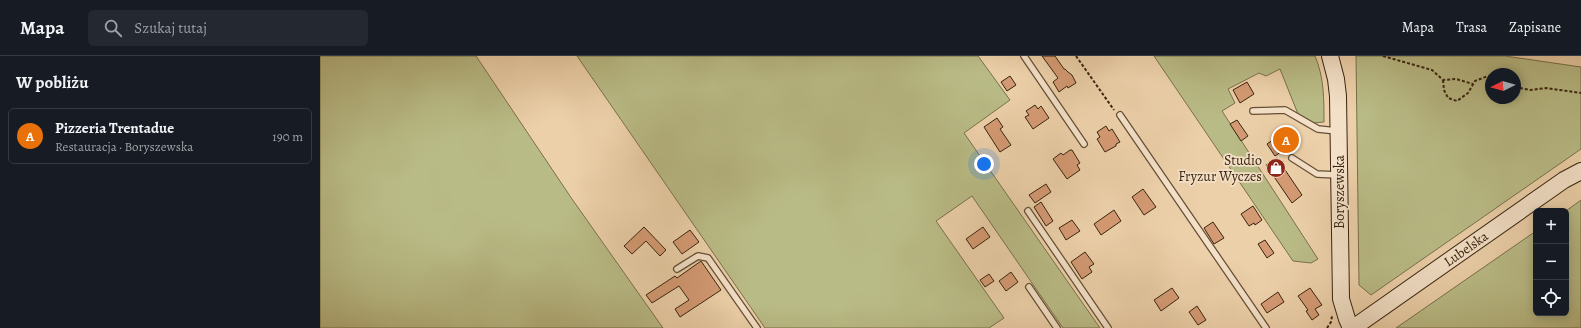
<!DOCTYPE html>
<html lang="pl">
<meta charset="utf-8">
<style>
:root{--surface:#171b24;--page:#242831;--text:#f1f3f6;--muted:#9ea1a6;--line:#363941;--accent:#c59692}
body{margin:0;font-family:Alegreya,serif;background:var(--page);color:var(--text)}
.controls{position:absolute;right:12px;bottom:12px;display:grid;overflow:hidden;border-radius:6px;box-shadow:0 2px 10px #0003}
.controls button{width:36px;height:36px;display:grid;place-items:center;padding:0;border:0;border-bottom:1px solid var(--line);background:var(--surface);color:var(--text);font:20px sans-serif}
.compass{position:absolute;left:1165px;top:12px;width:36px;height:36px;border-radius:50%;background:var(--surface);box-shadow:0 2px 10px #0003;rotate:265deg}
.you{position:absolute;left:664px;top:108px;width:14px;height:14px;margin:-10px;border:3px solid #fff;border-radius:50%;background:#1a73e8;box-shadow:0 0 0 6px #1a73e833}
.badge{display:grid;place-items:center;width:26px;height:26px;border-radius:50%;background:var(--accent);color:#fff;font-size:13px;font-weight:700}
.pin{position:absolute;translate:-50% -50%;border:2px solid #fff;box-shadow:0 1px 4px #0006}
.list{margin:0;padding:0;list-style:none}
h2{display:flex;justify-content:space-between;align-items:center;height:52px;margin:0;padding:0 16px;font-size:17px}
h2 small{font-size:13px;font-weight:400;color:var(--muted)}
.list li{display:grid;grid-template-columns:26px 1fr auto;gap:12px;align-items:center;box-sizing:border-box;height:56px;margin:0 8px 8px;padding:0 8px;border:1px solid var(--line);border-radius:6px}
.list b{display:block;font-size:15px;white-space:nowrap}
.list p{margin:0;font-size:13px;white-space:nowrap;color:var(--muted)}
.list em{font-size:13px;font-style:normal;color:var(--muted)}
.icon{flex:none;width:22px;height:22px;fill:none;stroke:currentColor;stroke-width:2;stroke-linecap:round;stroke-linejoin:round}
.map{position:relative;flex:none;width:1261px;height:272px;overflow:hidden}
header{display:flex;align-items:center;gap:24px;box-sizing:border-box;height:56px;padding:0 20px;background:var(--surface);border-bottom:1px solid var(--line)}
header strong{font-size:19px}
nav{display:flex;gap:22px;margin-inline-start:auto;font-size:14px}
.search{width:280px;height:36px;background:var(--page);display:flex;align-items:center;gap:10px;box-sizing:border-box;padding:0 14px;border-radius:6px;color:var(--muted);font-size:15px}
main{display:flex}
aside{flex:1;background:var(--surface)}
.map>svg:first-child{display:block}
.green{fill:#b9bb86;stroke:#79704b;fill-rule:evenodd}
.building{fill:#d49a73;stroke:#392410}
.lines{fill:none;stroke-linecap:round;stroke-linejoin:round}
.lane-casing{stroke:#664f36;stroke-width:8}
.secondary-casing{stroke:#392410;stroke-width:18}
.path{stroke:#392410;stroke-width:2;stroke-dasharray:3 2;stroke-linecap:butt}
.lane{stroke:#f3e0c7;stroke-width:5.5}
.secondary{stroke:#f3e0c7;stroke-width:16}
.labels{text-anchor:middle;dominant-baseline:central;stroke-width:3.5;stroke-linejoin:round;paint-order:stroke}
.poi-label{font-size:14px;fill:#392410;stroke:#f3e0c7;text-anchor:end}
.street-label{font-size:14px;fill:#392410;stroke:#f3e0c7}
</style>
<header>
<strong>Mapa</strong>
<div class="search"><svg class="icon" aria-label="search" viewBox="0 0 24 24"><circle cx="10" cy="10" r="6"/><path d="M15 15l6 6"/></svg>Szukaj tutaj</div>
<nav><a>Mapa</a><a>Trasa</a><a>Zapisane</a></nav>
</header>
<main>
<aside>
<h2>W pobliżu<small></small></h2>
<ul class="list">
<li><span class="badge" style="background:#e8710a">A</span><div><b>Pizzeria Trentadue</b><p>Restauracja · Boryszewska</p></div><em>190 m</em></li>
</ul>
</aside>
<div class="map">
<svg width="1261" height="272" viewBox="0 0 1261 272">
<rect width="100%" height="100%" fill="#ecd0a9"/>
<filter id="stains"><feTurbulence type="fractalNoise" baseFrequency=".005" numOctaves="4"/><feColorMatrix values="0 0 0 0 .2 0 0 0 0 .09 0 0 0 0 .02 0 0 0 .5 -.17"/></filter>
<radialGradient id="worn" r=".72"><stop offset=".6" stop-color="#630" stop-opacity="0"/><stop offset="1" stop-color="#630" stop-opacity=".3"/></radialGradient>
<g class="green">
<polygon points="0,0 156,0 252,143 343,272 0,272"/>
<polygon points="257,0 658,0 690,44 644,77 780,272 743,272 652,140 616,165 684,262 669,272 445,272"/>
<path d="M834 0H995C1004 21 1004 43 1004 66L993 67 978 58 960 13 946 20 939 17 908 33 915 47 902 55 998 203 991 207 973 205Z"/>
<path d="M1036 0H1185L1261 11V93L1051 239 1039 229ZM1171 18H1195V42H1171Z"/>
<polygon points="1261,144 1261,272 1076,272 1216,175 1216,257 1246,257 1246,155"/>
</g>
<g class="building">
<polygon points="722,0 735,0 744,13 745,13 748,16 752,19 756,27 748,32 747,30 739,36 733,26 738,22"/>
<polygon points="690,20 696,29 687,35 681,26"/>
<polygon points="927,26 934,38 920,47 913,34"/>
<polygon points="715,49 718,53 721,50 729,62 713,73 705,61 709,59 706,55"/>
<polygon points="677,62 683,71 680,73 691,89 680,96 664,71"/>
<polygon points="917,64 928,80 921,85 910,68"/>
<polygon points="786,70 789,75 792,73 800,86 796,88 796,90 785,96 777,83 780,81 777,76"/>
<polygon points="972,71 980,83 955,100 947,88"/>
<polygon points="750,94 752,94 760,107 757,109 760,114 747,123 733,103 741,97 743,99"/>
<polygon points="957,102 982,139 972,147 946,109"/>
<polygon points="726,128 731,136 715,147 709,139"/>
<polygon points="823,133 836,151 824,159 812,141"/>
<polygon points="721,146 733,165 726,170 714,151"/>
<polygon points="933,150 942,164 935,169 934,167 929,170 921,158"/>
<polygon points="794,154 801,165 781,179 774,168"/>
<polygon points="752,164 760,175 746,184 739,172"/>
<polygon points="893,166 904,182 894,188 884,172"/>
<polygon points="324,171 346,194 340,200 326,185 312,198 304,190"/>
<polygon points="663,171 670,181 653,193 646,183"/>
<polygon points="370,174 379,186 362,198 353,186"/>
<polygon points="945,184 954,197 947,202 938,188"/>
<polygon points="765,196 774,208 769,211 772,216 762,223 751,206"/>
<polygon points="381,205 401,234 360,261 355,253 369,244 359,230 332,247 326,239 355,220 357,222"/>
<polygon points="691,216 698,226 686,235 679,225"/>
<polygon points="669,218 674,225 665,231 660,224"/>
<polygon points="852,232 859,242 841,255 834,244"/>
<polygon points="990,232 1002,249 995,253 999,259 992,264 986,255 988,254 978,240"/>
<polygon points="958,236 964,246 947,257 941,248"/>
<polygon points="877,250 886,264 878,269 869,256"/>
</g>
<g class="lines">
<defs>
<g id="lane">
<polyline points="704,0 764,88"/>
<polyline points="933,55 965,54 998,73 1017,75"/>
<polyline points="800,59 946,272"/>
<polyline points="972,102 997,118 1017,119"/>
<polyline points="708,155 788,272"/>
<polyline points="357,213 378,200 388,202 437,272"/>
<polyline points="709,231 737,272"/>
</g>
<g id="secondary">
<polyline points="1010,0 1016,23 1018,40 1021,243 1027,263 1031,272"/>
<polyline points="1033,272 1244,124 1261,115"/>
</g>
</defs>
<use href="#lane" class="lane-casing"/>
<use href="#secondary" class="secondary-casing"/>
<g class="path">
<polyline points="756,0 794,54"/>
<polyline points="1063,0 1112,14 1123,24 1136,23 1153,28"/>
<polyline points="1123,24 1124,34 1128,42 1137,45 1148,37 1155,25 1168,20 1171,21"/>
<polyline points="1195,31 1210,34 1226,32 1261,37"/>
<polyline points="1007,272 1011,266 1012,260"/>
</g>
<use href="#lane" class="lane"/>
<use href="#secondary" class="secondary"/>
</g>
<defs>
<symbol id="shop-disc" viewBox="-11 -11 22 22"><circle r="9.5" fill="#8f2418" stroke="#f3e0c7"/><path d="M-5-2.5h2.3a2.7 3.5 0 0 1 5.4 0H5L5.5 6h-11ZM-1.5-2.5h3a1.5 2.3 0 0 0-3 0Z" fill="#fff"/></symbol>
</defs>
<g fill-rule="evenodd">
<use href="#shop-disc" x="945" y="101" width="22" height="22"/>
</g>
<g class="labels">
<g class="poi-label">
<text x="942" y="104">Studio<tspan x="942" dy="16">Fryzur Wyczes</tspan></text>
</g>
<g class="street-label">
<text transform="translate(1019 136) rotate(-90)">Boryszewska</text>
<text transform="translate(1146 193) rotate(-35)">Lubelska</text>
</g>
</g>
<rect width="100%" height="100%" filter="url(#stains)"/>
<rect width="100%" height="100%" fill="url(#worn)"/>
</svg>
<div class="controls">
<button>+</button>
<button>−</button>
<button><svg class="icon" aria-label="locate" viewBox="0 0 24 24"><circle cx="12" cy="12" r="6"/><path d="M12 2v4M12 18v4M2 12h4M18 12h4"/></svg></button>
</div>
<svg class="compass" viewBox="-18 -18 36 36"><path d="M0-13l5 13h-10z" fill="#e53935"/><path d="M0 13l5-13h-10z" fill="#9ea1a6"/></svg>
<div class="you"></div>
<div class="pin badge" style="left:966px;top:84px;background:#e8710a">A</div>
</div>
</main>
